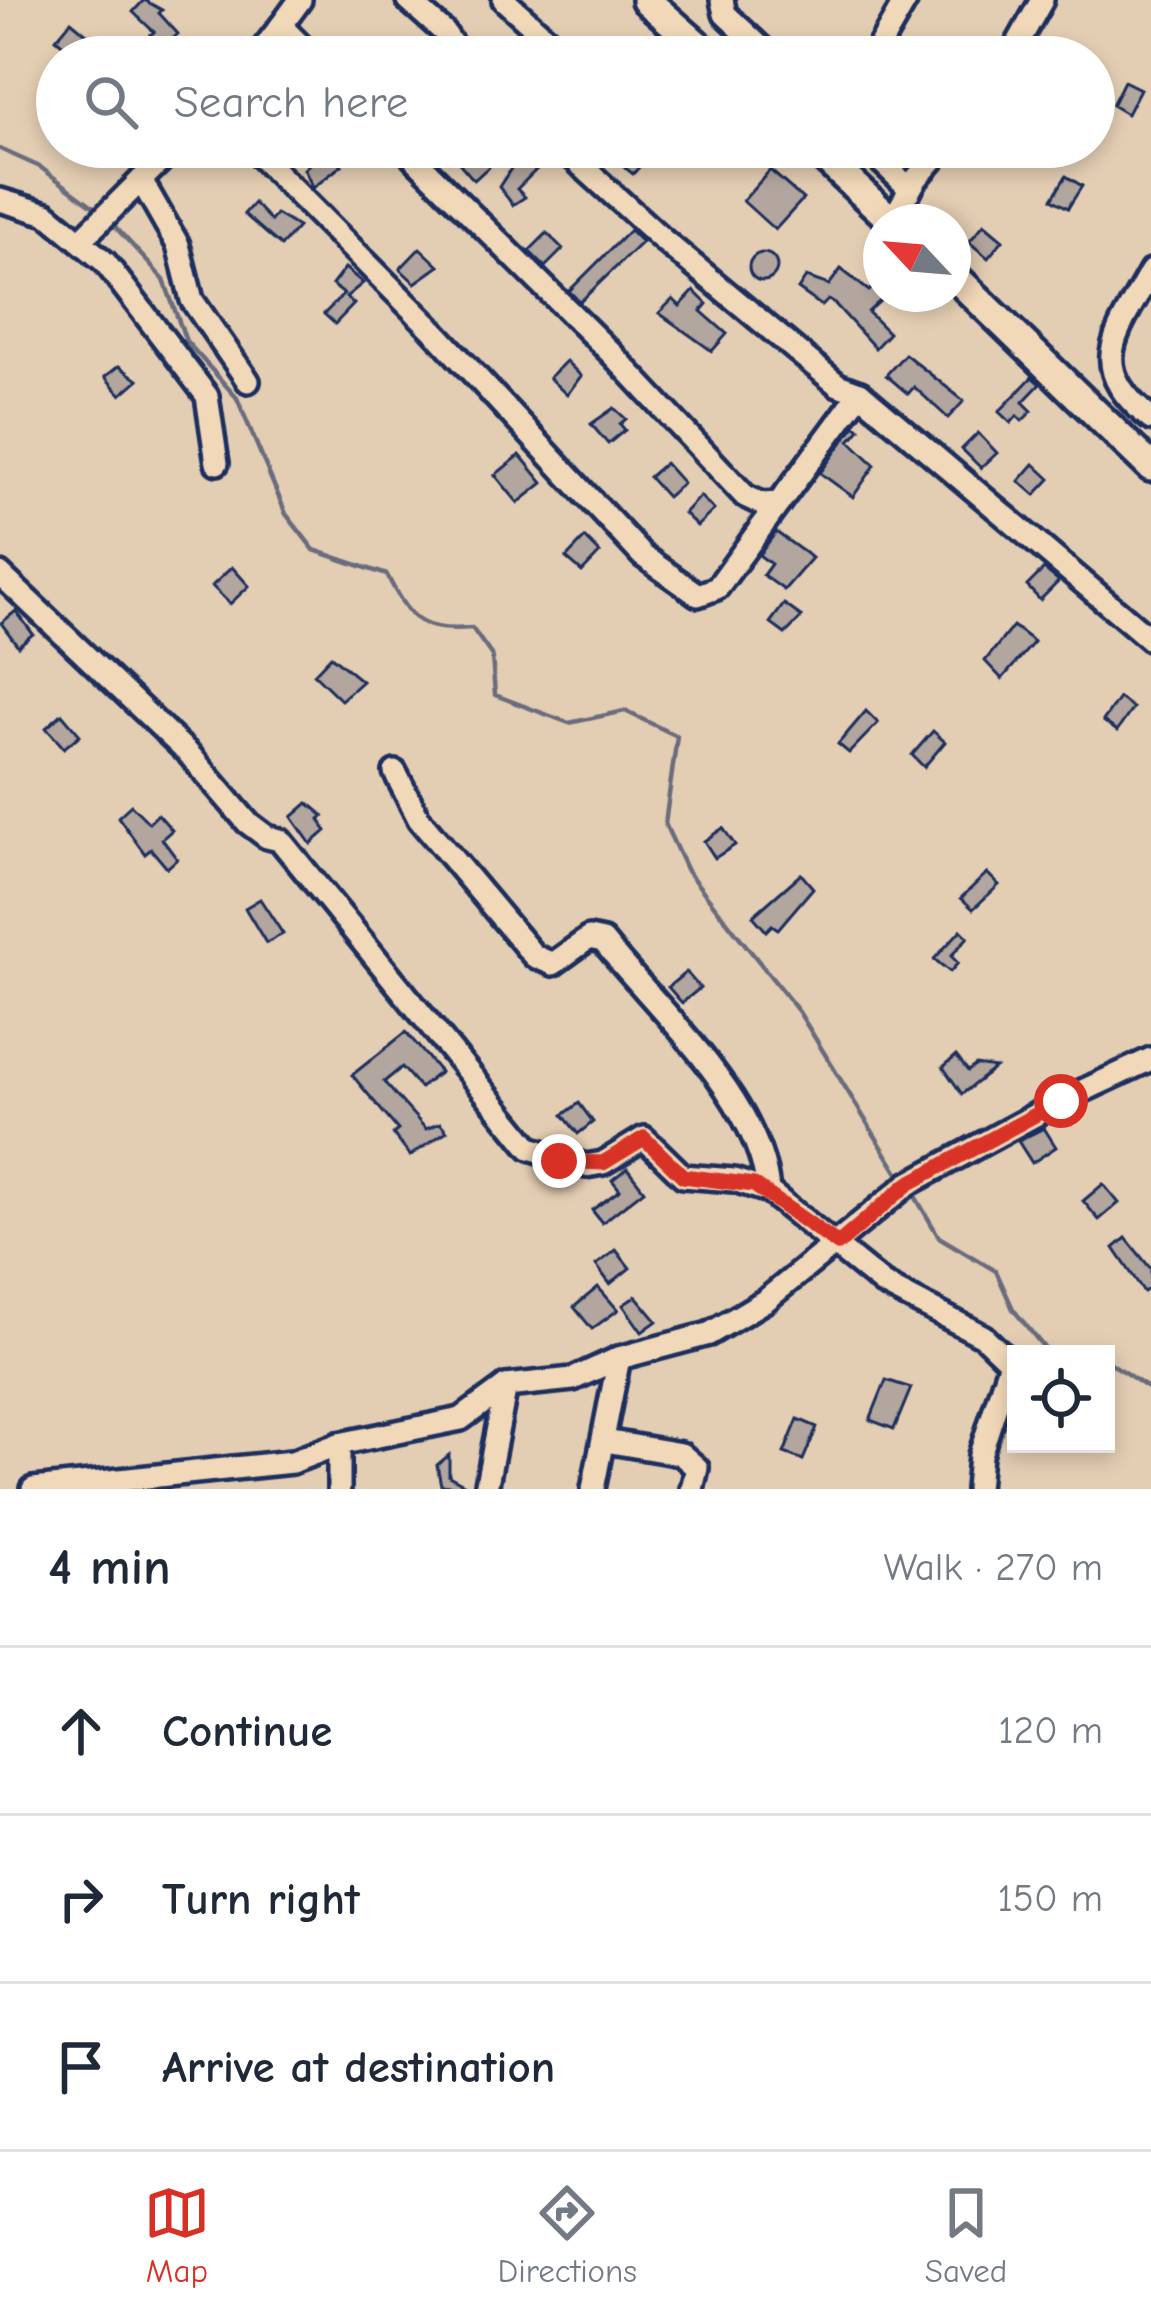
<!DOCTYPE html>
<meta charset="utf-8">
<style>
:root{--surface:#fff;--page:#f2f2f3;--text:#1f2937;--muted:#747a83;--line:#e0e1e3;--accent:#d93025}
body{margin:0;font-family:"Comic Neue",sans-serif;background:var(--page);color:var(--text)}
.controls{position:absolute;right:36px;bottom:36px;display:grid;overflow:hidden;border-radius:0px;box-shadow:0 6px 18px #0003}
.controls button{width:108px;height:108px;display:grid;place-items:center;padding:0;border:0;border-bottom:3px solid var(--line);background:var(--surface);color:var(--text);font:60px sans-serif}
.compass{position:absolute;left:863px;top:204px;width:108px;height:108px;border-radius:50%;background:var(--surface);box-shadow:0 6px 18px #0003;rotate:296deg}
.stop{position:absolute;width:36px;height:36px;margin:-27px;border:9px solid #d93025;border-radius:50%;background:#fff}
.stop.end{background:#d93025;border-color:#fff;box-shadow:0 3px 12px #0008}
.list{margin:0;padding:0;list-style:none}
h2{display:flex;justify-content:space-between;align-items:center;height:156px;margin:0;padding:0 48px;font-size:51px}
h2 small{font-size:39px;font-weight:400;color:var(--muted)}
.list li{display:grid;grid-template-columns:78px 1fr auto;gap:36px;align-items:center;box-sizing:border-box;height:168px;padding:0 48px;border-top:3px solid var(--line)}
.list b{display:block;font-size:45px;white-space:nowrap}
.list em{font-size:39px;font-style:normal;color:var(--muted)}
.icon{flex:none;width:66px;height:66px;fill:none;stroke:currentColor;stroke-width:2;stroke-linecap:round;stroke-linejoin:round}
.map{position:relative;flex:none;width:1151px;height:1489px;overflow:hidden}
.search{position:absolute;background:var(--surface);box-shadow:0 6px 18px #0003;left:36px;right:36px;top:36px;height:132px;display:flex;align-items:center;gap:30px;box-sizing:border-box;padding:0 42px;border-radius:66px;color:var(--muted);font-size:45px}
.sheet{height:660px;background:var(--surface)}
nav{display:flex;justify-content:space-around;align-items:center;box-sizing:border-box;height:168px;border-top:3px solid var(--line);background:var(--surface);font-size:33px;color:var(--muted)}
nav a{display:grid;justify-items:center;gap:6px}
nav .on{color:var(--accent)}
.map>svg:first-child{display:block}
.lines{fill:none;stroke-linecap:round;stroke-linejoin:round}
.stream{stroke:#696c7e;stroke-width:4.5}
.building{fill:#b2a69e;stroke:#1b2f5e;stroke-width:3}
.minor-casing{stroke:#1b2f5e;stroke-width:30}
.major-casing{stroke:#1b2f5e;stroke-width:36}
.minor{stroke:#f1d8b8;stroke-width:21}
.major{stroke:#f1d8b8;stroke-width:27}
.route{stroke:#d93025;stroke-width:15}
</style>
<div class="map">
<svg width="1151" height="1489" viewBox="0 0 1151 1489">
<rect width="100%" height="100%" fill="#e4ceb3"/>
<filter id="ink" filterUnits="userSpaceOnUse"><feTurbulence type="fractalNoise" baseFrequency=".00833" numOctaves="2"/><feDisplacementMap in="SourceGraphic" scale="24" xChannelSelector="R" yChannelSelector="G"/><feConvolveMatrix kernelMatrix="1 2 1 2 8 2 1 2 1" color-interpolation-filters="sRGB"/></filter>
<g filter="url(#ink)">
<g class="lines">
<g class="stream">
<polyline points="0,149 40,167 101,212"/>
<path d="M109 220 164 280 186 341 237 398 286 514 314 550 387 575C410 620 419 632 472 628L492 656 495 695 569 723 625 711 677 736 665 824 687 871 799 1012 901 1178"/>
<polyline points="912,1191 939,1237 996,1271 1013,1309 1045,1349 1060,1354"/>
<polyline points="1106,1360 1151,1390"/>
</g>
</g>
<g class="building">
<polygon points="144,0 162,10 159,13 178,34 161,49 149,36 154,32 133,12"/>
<polygon points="71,21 88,35 73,53 56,39"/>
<polygon points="1124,81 1140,89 1127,114 1112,105"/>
<polygon points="480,147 494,162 474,180 460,164"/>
<polygon points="525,147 542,164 517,189 525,197 513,205 499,187"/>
<polygon points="631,147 638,152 657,147 633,174 618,162"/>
<polygon points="326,149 342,165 313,188 304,169"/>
<polygon points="770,170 803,199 775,230 743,201"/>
<polygon points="1066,176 1082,186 1068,208 1052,199"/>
<polygon points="254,203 271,221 276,214 298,227 281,246 244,214"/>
<polygon points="984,224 1003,240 988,258 969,242"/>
<polygon points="630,230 642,242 580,302 569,291"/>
<polygon points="547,233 563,249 545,267 529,251"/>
<polygon points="420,248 439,266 415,283 400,269"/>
<circle cx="763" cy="267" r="14"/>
<polygon points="345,268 363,283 346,297 354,304 335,324 324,314 344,294 332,285"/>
<polygon points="841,269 869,291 881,279 881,300 868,312 889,333 875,348 834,303 828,300 822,306 798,289 806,277 829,285"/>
<polygon points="694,291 707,304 701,311 727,334 712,351 659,313 673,299 680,306"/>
<polygon points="905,354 964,401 948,418 914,387 908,394 886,375"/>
<polygon points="566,361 581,376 567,395 549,378"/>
<polygon points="119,366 138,380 121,395 105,377"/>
<polygon points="1032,377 1040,384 1023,402 1032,411 1022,421 1017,416 1011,423 999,412"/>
<polygon points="614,408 626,419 620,424 625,430 608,444 591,424"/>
<polygon points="855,425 860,429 850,441 875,465 853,497 820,473"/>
<polygon points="978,433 997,453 981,468 962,449"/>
<polygon points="520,455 543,483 518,503 495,475"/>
<polygon points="665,463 683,483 667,497 649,477"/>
<polygon points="1034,464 1050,479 1035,495 1019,481"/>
<polygon points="700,496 714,510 697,526 684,513"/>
<polygon points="776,532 812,558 784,590 763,575 771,564 759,555"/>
<polygon points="585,538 600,553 582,572 566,558"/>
<polygon points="232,567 249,586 230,604 212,586"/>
<polygon points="1044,569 1059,581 1040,600 1027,586"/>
<polygon points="784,604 802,617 785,634 770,623"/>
<polygon points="16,611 33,634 18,646 1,623"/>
<polygon points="1013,626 1034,642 1002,679 985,661"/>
<polygon points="331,656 362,681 341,700 314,674"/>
<polygon points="1119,698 1133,708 1117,731 1103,721"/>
<polygon points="866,711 878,723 849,753 838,744"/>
<polygon points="62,714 80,735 64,748 46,728"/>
<polygon points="933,731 945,742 924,767 912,755"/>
<polygon points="308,803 324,816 320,819 326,831 311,844 292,817"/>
<polygon points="131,805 149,823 158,814 172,830 162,839 177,859 167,868 151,849 145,854 118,817"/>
<polygon points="723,828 735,845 715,858 704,841"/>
<polygon points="987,873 999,885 973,909 961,898"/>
<polygon points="801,874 813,888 778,929 772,925 766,931 753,916"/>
<polygon points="260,899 283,934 266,943 245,908"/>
<polygon points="961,930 968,937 951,956 958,963 950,972 934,959"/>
<polygon points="686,972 700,988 682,1003 668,987"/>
<polygon points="406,1032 440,1072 420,1088 402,1067 384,1082 426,1129 440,1123 447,1131 410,1156 393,1134 398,1130 352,1075"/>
<polygon points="956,1056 968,1071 976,1065 995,1068 962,1094 943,1067"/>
<polygon points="579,1103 593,1122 578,1134 563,1115"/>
<polygon points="1044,1128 1056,1147 1032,1163 1018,1141"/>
<polygon points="627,1168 644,1190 602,1223 592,1210 620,1190 612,1180"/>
<polygon points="1103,1184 1119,1203 1099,1220 1083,1201"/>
<polygon points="1126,1238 1151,1269 1151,1287 1144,1292 1114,1248"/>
<polygon points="616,1250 630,1268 610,1284 596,1265"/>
<polygon points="598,1287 618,1310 592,1329 574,1307"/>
<polygon points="636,1296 657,1321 642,1332 623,1305"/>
<polygon points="886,1380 911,1388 894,1429 870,1420"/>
<polygon points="798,1419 817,1427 803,1460 784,1453"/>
<polygon points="449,1455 449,1476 471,1488 441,1485 437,1465"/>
</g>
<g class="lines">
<defs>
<g id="minor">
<polyline points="300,0 281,26 312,57"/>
<polyline points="408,0 444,32 460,57"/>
<polyline points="504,0 567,57"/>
<polyline points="722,0 725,14 771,57"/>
<polyline points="257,57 281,26"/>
<polyline points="873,57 906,0"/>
<polyline points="1010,57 1042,0"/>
<polyline points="175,147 141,180 178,245 192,300 248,381"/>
<polyline points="251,147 433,330 643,556 698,595 717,588 779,503"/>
<polyline points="403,147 613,355 745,496 762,504 779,503 860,393"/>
<polyline points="561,147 663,240 838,385 860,393 1151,640"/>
<polyline points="866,147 910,189"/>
<polyline points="0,200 47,214 105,262 207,396 217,463"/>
<polyline points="892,221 916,179 944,147"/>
<polyline points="80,241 141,180"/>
<path d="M1151 271C1117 334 1083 365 1151 419"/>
<polyline points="0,574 189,754 247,822 267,837 280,840 530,1148 586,1166 603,1163 644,1138 683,1176 734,1180 768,1191 883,1284 983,1336 1010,1362 980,1455 977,1489"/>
<path d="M395 772 419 819 534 956 553 964 589 938 603 941C659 1011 761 1101 768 1191"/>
<polyline points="605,1441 681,1454 697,1468 692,1489"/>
<polyline points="339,1444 339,1489"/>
<polyline points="33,1489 292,1462 339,1444 461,1419 506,1386 573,1379 619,1358 709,1334 766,1300 908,1184 1061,1101 1151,1059"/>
<polyline points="486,1489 506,1386"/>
<polyline points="593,1489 619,1358"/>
</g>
<g id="major">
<polyline points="646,0 711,57"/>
<polyline points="813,147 893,222"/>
<polyline points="953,275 1151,467"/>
</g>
</defs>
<use href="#minor" class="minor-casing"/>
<use href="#major" class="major-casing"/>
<use href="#minor" class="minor"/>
<use href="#major" class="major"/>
</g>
</g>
<g class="lines" filter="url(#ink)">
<polyline class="route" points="559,1161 603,1163 644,1138 683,1176 754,1185 838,1244 908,1184 1061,1101"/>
</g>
</svg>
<div class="controls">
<button><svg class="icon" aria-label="locate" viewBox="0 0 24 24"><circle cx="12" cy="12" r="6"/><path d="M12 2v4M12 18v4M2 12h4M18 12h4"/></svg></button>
</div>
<svg class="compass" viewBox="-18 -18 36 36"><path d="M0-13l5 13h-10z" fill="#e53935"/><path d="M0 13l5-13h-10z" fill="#747a83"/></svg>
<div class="stop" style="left:1061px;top:1101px"></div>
<div class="stop end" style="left:559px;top:1161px"></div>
<div class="search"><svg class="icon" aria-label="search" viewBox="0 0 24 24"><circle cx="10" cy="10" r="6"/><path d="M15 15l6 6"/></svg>Search here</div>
</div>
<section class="sheet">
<h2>4 min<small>Walk · 270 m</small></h2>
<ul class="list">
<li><svg class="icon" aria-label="ahead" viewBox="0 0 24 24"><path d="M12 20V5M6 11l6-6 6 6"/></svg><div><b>Continue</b></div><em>120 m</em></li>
<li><svg class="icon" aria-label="right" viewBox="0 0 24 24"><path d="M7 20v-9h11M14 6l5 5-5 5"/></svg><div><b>Turn right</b></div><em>150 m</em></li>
<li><svg class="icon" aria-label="arrive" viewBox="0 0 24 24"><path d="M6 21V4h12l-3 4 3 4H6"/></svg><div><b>Arrive at destination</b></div></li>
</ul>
</section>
<nav>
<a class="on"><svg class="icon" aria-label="map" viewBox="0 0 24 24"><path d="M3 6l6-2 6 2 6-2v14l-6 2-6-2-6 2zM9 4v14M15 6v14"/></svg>Map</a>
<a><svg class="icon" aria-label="directions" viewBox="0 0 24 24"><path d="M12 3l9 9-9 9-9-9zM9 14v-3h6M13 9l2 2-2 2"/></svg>Directions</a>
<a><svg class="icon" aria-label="saved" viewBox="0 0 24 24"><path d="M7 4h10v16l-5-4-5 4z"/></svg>Saved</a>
</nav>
